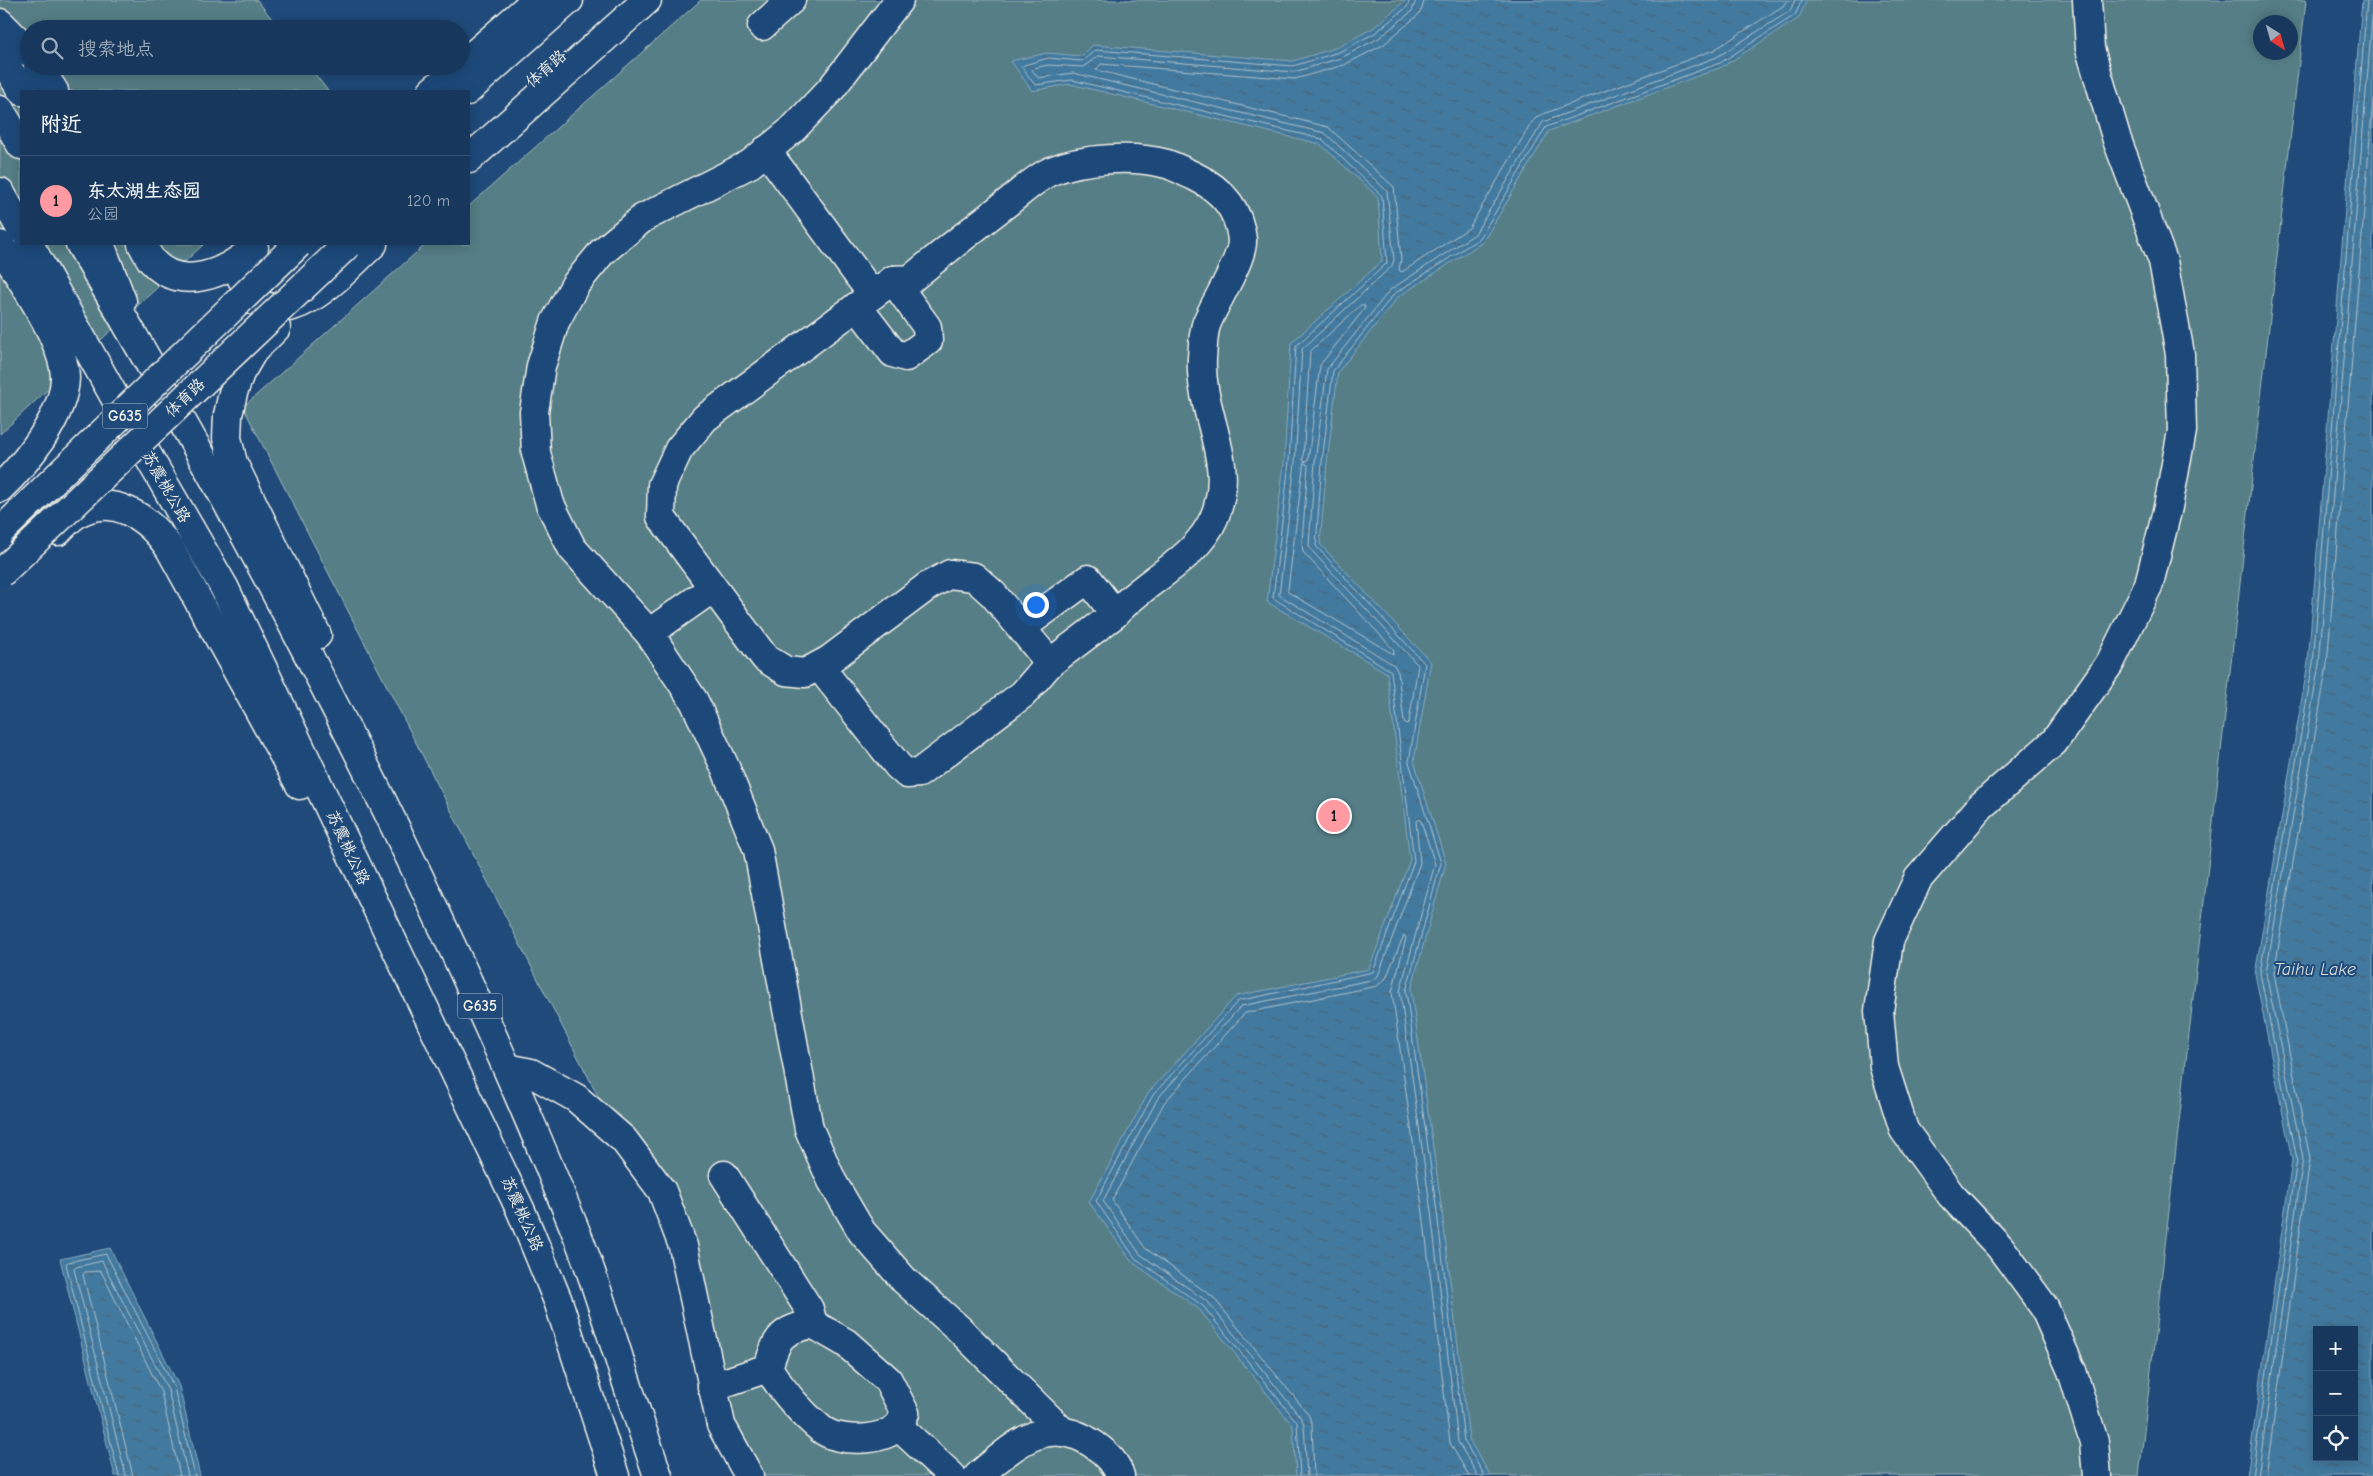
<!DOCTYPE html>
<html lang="zh">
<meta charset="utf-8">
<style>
:root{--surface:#17385c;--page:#203f62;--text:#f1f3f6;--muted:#9eacbb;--line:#365272;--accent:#ff9aa2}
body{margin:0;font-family:"Comic Neue","LXGW WenKai TC",sans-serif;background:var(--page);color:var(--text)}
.controls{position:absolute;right:15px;bottom:15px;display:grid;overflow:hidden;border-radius:0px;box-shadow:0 2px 12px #0003}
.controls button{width:45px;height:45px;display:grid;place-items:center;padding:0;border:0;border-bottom:1px solid var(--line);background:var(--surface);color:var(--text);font:25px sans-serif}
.compass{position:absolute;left:2253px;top:15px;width:45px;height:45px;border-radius:50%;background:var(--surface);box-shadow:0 2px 12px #0003;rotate:143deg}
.you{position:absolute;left:1035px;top:604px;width:18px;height:18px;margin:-12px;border:4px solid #fff;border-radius:50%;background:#1a73e8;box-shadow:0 0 0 8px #1a73e833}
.badge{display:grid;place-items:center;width:32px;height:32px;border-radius:50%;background:var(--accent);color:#111;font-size:16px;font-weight:700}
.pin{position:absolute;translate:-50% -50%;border:2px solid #fff;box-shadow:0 1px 5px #0006}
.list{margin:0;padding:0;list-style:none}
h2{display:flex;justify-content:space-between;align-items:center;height:65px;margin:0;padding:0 20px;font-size:21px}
h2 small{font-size:16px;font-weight:400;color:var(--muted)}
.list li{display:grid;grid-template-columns:32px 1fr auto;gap:15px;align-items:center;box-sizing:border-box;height:90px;padding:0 20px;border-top:1px solid var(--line)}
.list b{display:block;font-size:19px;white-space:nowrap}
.list p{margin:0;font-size:16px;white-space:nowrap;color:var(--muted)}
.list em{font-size:16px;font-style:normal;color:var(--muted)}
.icon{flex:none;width:28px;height:28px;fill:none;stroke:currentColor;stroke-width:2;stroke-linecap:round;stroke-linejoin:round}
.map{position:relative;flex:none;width:2373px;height:1476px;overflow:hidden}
.search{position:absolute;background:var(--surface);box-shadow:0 2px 12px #0003;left:20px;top:20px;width:450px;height:55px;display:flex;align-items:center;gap:12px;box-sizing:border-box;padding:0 18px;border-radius:28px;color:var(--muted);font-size:19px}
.panel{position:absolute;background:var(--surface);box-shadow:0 2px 12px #0003;left:20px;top:90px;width:450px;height:155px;border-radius:0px}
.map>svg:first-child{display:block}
.green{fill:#547e86;stroke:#a4b8b7;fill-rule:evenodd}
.water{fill:url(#water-ripples);stroke:#8aaabc;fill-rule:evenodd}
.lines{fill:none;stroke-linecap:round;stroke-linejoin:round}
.shore{stroke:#adc1cb;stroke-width:1}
.minor-casing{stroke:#f4f1e8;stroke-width:31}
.major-casing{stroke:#f4f1e8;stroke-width:31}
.highway-casing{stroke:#f4f1e8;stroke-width:31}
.minor{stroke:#1f4a7a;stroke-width:28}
.major{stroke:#1f4a7a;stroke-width:28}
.highway{stroke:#1f4a7a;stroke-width:28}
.major-bridge-casing{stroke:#f4f1e8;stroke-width:31;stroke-linecap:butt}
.major-bridge{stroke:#1f4a7a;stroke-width:28}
.labels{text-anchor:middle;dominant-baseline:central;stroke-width:4;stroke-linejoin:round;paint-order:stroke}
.shield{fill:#1f4a7a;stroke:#b4bfc7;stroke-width:1}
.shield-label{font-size:15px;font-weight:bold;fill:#f4f1e8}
.street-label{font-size:16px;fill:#f4f1e8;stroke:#1f4a7a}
.water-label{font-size:18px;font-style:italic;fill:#d9dfdd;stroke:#1f4a7a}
</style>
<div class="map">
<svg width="2373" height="1476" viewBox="0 0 2373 1476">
<defs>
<pattern id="water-ripples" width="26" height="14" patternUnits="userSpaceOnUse" patternTransform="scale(1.25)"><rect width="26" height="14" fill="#437a9f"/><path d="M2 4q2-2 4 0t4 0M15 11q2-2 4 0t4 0" fill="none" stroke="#466477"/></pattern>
</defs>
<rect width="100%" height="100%" fill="#1f4a7a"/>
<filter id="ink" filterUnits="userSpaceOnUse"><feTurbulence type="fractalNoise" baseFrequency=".02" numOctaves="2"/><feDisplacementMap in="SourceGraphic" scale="10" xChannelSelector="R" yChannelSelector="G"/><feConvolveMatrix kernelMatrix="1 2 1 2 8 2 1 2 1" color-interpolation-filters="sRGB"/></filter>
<g filter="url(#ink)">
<g class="green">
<polygon points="0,0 257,0 280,29 29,29 29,66 309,66 328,91 21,91 21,244 204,244 0,434"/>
<path d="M701 0H2306L2139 1476H739L665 1226 243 407 426 244H469V206ZM2260 22H2290V52H2260Z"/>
</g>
<g class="water">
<polygon points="1406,0 1807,0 1799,18 1722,67 1549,131 1483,242 1398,297 1338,372 1327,463 1320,544 1431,662 1414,761 1446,863 1411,990 1442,1211 1469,1440 1491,1476 1296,1476 1293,1426 1199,1309 1132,1262 1089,1202 1149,1092 1236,996 1369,969 1410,860 1387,673 1267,602 1284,462 1291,343 1382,261 1378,197 1320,144 1070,84 1032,91 1011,61 1047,53 1082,56 1093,45 1293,61 1338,47 1373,28"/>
<path d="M2362 0H2373V1476H2247L2292 1160 2255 974 2308 662ZM2317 1330H2354V1457H2317Z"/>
<polygon points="110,1248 179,1386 200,1476 115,1476 60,1259"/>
</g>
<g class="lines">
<g class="shore">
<polyline points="1416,0 1412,11 1379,38 1341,58 1294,72 1098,56 1083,67 1048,65 1034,68 1032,70 1038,78 1073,73 1325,133 1387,191 1394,259 1392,266 1302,349 1295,463 1279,595 1394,665 1398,672 1404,722 1407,724 1409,722 1418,665 1313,552 1309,546 1315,462 1327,369 1390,290 1475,234 1543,122 1717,57 1790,11 1795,0"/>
<polyline points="1424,0 1422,9 1418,15 1383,45 1344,65 1295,79 1101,64 1096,70 1328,127 1394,187 1401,259 1399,270 1402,272 1469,228 1532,122 1538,116 1714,50 1783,6 1787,0"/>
<polygon points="1361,305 1364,305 1365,308 1320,365 1308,460 1305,462 1303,460 1310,352"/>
<polygon points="1304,463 1308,465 1302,542 1303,552 1394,650 1393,654 1288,592"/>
<polyline points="119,1476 66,1264 68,1262 106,1254 174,1387 195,1476"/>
<polyline points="126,1476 74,1269 76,1267 102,1261 168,1390 188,1476"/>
<polyline points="133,1476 83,1275 85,1272 101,1271 161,1392 180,1476"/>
<polyline points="1300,1476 1297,1422 1203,1306 1135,1258 1096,1201 1153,1095 1238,1001 1373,972 1414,861 1391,671 1273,598 1289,462 1296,346 1387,263 1382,196 1322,139 1072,80 1035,85 1021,66 1048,58 1082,61 1096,50 1293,66 1339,52 1375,33 1407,7 1410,0"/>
<polyline points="1307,1476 1304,1425 1302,1419 1208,1302 1140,1254 1103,1201 1158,1098 1241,1006 1371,980 1378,976 1420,863 1416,821 1419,819 1421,821 1435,864 1400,991 1431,1212 1458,1442 1478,1476"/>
<polyline points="1314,1476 1312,1424 1308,1414 1213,1297 1145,1248 1112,1200 1164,1103 1245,1013 1377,986 1386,978 1404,935 1406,938 1392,992 1423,1213 1450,1443 1469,1476"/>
<polyline points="1485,1476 1464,1441 1437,1212 1406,991 1441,863 1409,762 1425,664 1316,546 1322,462 1333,371 1394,294 1480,238 1546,127 1720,63 1795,15 1802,0"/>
<polyline points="2252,1476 2297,1159 2260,973 2313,663 2367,0"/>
<polyline points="2258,1476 2303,1159 2266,973 2319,664 2373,8"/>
<polyline points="2266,1476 2310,1159 2274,973 2327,665 2373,100"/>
</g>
<defs>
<g id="minor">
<polyline points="899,0 831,89 792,130 750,164 643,218 602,252 575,285 555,322 541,366 534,412 536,453 550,504 572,548 649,633 694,701 725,767 758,850 809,1129 832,1181 862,1232 905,1281 959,1329 1063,1432"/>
<polyline points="2087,0 2090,49 2117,140 2163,261 2180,354 2182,431 2168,507 2149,584 2110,663 2054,742 1981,806 1918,879 1889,941 1879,1011 1884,1067 1904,1130 1951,1195 2000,1247 2044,1307 2072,1371 2094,1442 2097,1476"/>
<polyline points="762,26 791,0"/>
<polyline points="766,150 872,294"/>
<polyline points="857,306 893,353 906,357 928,341 927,327 893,280"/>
<path d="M1021 628 1088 579 1115 614 1050 663 993 594 974 577 950 574 928 586 829 660 805 673 786 671 765 658 661 517 662 485 679 449 705 418 893 280 911 279C941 254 972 230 1003 206 1018 195 1034 179 1051 171 1082 158 1134 155 1167 164 1176 167 1185 172 1194 176 1221 189 1239 208 1242 240 1243 260 1214 303 1206 325 1203 334 1203 348 1202 358 1199 415 1238 462 1214 518 1195 561 1145 580 1115 614"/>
<polyline points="649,633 713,588"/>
<polyline points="819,666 898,766 907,774 919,773 1023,694 1050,663"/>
<polyline points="507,1068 531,1073 576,1098 624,1140 662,1191 683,1246 721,1425 749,1476"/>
<polyline points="724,1175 809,1309 813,1324"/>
<path d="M813 1324 846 1343 888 1380 905 1413C903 1416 901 1424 898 1426 882 1442 838 1443 821 1429 800 1412 782 1390 768 1368 777 1338 780 1330 813 1324Z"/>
<polyline points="712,1387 768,1368"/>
<polyline points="898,1426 952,1476"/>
<path d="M978 1476C1012 1447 1047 1412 1093 1444 1105 1452 1116 1462 1120 1476"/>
</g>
<g id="major">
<polyline points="0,23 29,52"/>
<polyline points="0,56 22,91"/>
<polyline points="38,66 54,91"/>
<polyline points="461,66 536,0"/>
<polyline points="432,91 461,66"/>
<polyline points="467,91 569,0"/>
<polyline points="469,159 647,0"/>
<polyline points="100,244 122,301"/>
<path d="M142 244C145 249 148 256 152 261 181 294 228 272 254 248"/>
<path d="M0 245C19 277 65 341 65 378 64 416 26 463 0 488"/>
<path d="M248 254 242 279C246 286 251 297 257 302 297 328 346 268 373 244"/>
</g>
<g id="highway">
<polyline points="0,110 21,145"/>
<polyline points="0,192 21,229"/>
<polyline points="29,244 137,437 224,587 521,1211 558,1301 615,1476"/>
<path d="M80 244C269 564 441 896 580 1242 594 1278 605 1315 617 1352 630 1394 644 1435 658 1476"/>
<polyline points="276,328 253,351 240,373 233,393 228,415 227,438 233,463 317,635"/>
<path d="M58 531C63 526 69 519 75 515 112 491 149 518 170 549L300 785"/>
</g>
</defs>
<use href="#minor" class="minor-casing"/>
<use href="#major" class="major-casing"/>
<use href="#highway" class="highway-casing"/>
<use href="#minor" class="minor"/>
<use href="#major" class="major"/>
<use href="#highway" class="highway"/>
<defs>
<g id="major-bridge">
<polyline points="0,532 298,244"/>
<polyline points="0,574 348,244"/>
</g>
</defs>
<use href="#major-bridge" class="major-bridge-casing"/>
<use href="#major-bridge" class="major-bridge"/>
</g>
</g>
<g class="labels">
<g class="shield">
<rect x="102.5" y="403.5" width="45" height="25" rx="4"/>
<rect x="457.5" y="993.5" width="45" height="25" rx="4"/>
</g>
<g class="shield-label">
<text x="125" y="416">G635</text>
<text x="480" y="1006">G635</text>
</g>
<g class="street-label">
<text transform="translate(546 69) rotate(-41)">体育路</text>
<text transform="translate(185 398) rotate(-44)">体育路</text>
<text transform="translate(166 487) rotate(60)">苏震桃公路</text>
<text transform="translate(348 848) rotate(65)">苏震桃公路</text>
<text transform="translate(522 1214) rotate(66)">苏震桃公路</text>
</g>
<g class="water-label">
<text x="2315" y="969">Taihu Lake</text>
</g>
</g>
</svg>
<div class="controls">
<button>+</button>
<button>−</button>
<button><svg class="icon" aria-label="locate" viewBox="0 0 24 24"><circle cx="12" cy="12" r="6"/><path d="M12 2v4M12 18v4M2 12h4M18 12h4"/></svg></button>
</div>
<svg class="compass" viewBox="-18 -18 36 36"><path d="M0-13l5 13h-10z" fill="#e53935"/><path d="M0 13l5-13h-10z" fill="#9eacbb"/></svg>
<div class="you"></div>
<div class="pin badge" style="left:1334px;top:816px">1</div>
<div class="search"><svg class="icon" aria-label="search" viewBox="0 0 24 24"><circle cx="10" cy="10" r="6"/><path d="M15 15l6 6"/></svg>搜索地点</div>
<section class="panel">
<h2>附近<small></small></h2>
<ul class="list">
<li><span class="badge">1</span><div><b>东太湖生态园</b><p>公园</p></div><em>120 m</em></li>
</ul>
</section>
</div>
